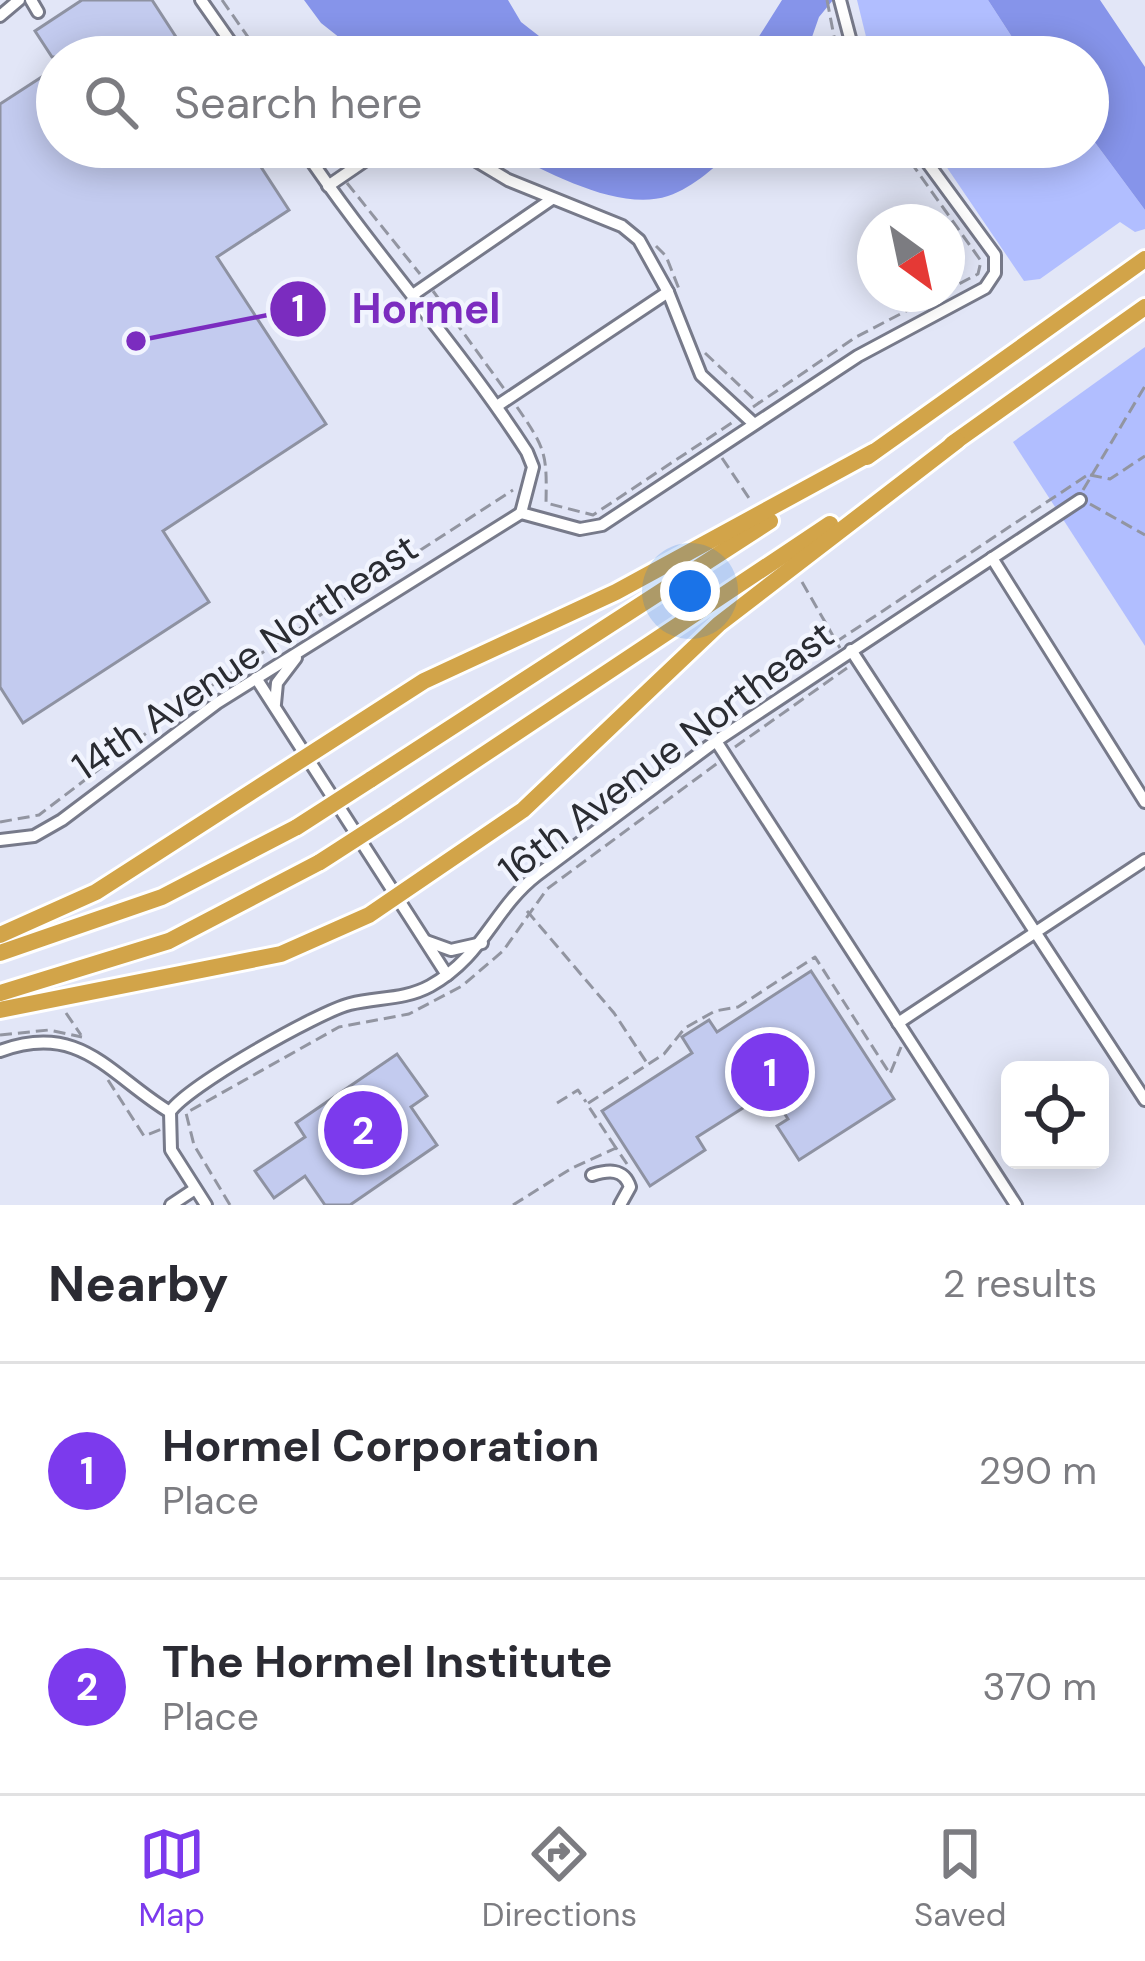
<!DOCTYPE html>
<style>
:root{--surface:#fff;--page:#f2f2f3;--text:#2b2b33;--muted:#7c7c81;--line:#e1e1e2;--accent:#7c3aed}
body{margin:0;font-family:"DM Sans",sans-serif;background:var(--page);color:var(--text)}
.controls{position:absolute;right:36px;bottom:36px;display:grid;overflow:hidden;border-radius:18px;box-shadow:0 6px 30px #0003}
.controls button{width:108px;height:108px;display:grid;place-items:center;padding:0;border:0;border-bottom:3px solid var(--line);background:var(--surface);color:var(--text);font:60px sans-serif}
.compass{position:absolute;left:857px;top:204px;width:108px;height:108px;border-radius:50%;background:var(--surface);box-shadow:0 6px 30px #0003;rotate:147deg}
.you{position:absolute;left:690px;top:591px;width:42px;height:42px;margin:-30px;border:9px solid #fff;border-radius:50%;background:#1a73e8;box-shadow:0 0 0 18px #1a73e833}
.badge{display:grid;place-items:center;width:78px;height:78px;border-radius:50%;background:var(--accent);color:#fff;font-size:39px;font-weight:700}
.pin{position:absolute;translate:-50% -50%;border:6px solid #fff;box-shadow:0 3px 12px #0006}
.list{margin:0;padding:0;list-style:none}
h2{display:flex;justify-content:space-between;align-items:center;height:156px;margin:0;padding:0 48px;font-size:51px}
h2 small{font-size:39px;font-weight:400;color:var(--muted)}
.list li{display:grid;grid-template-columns:78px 1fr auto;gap:36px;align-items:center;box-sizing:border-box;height:216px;padding:0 48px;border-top:3px solid var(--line)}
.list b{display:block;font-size:45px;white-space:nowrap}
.list p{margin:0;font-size:39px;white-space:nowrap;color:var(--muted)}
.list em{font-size:39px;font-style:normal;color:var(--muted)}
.icon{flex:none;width:66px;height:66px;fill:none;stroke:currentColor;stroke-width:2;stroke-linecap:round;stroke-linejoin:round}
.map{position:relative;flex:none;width:1145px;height:1205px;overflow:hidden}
.search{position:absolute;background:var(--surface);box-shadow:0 6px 30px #0003;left:36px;right:36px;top:36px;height:132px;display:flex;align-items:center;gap:30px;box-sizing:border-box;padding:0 42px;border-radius:66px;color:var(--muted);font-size:45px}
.sheet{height:588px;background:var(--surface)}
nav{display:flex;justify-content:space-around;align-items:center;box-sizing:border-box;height:168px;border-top:3px solid var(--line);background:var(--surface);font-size:33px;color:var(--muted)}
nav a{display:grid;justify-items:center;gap:6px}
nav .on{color:var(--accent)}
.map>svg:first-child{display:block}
.green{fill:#b1beff}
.water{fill:#8694ea}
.building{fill:#c3cbef;stroke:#8e92a2;stroke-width:3}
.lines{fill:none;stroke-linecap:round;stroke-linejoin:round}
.minor-casing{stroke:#777a8a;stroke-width:16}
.highway-casing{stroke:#fff;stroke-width:22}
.path{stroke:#9295a1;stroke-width:3;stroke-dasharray:12 6;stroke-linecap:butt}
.minor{stroke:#fff;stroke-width:10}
.highway{stroke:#d2a449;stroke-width:16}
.highway-bridge-casing{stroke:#fff;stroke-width:22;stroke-linecap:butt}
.highway-bridge{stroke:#d2a449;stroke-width:16}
.labels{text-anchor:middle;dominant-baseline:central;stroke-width:9;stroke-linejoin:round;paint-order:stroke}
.street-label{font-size:39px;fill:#2a2c32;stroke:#f1f4fe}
.leader{fill:none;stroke:#7b2cbf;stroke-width:4.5}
.callout-dot{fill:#7b2cbf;stroke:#f1f4fe;stroke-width:4.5}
.mark-label{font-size:36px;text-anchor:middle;font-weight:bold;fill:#fff}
.callout-label{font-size:42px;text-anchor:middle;font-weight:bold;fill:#7b2cbf;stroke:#f1f4fe;stroke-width:9;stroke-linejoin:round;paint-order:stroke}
</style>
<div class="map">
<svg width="1145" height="1205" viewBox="0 0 1145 1205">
<rect width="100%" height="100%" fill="#e2e6f7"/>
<g class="green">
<polygon points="857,0 988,0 1025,57 871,57"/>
<polygon points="1088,133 1145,210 1145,229 1135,232 1120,222 1040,279 1024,281 933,147 1088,147"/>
<polygon points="1145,347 1145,646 1013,442"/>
</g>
<g class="water">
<polygon points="304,0 508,0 521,22 566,57 364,57 321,23"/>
<polygon points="782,0 833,0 819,17 805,57 746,57"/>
<polygon points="988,0 1100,0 1145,67 1145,210 1088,133 1088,57 1025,57"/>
<path d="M497 147H738C716 165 695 187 668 196 617 213 541 168 497 147Z"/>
</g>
<g class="building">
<polygon points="82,0 152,0 189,57 52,57 35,31"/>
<polygon points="57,67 57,147 248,147 289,210 217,257 326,424 163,531 209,602 23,723 0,687 0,104"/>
<polygon points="811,971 894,1099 799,1160 777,1126 788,1119 770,1091 697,1137 705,1150 650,1186 602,1111 692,1053 682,1037 709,1020 717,1032"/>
<polygon points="397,1054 427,1096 411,1107 437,1145 350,1205 325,1205 305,1176 274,1198 255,1171 305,1137 296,1123"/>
</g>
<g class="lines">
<defs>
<g id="minor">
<polyline points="31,0 38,12"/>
<polyline points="201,0 241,57"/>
<polyline points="840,0 855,57"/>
<polyline points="0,16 19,0"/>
<path d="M302 147C372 252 458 345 527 452L533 467 521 513"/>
<polyline points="453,147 508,180 622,226 639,240 668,292 701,375 753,423"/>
<polyline points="328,186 385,147"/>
<polyline points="414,294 552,199"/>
<polyline points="497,406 668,292"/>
<polyline points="521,513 580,529 602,525 858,356 985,288 995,273 995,255 916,147"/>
<polyline points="992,558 1145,802"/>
<polyline points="851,650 1145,1100"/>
<polyline points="256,678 447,975"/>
<polyline points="275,704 277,683 296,658"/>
<polyline points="716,741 1016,1205"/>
<polyline points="0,840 34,836 62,820 217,703 521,513"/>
<polyline points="426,941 451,950 482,943"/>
<polyline points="898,1023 1145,860"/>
<path d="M0 1051C81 1021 110 1076 170 1112"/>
<path d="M170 1112C186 1087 318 1012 350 1004 378 997 404 1000 430 986 484 956 493 909 537 875L716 741 1080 500"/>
<polyline points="170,1112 171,1150 206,1205"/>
<path d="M592 1175C608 1170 624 1168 630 1187L620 1205"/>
<polyline points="171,1205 195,1189"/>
</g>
<g id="highway">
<polyline points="952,444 1145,307"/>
<polyline points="867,457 1145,259"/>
<polyline points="370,780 770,521"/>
<polyline points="396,813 830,524"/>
<polyline points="0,935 96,892 424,681 616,592 873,452"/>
<polyline points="0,953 162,897 297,827"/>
<polyline points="0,993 169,941 320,862"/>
<polyline points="0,1010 281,954 369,915 523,810 719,624 957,441"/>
</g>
</defs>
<use href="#minor" class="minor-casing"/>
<use href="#highway" class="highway-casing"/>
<g class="path">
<polyline points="222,0 262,57"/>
<polyline points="827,0 838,57"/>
<polyline points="322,147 334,166"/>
<polyline points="900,147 981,261 978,274 947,290"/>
<polyline points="347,183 420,274"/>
<polyline points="656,246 666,256 679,289"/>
<polyline points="433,291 505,390"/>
<polyline points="705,353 758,403"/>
<path d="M517 407C546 449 547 454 546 503L593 515 736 420"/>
<polyline points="753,407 856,337 939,294"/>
<polyline points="722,458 751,501"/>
<polyline points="1090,475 1110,479 1145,456"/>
<polyline points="1083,490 1145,386"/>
<polyline points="1090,504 1145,535"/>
<polyline points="802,582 840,648"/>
<polyline points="836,642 1089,474"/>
<polyline points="735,747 847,668"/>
<polyline points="0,822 39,815 191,699 513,490"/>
<polyline points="527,911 614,1013 647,1063"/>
<polyline points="66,1013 81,1035"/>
<polyline points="0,1035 49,1030 82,1037"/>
<polyline points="108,1080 144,1136 162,1129"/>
<polyline points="557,1103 578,1090 586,1102"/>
<polyline points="616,1148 587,1104 664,1054 685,1028 715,1011 738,1007 815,957 890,1074 901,1047"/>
<polyline points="230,1205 194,1145 186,1113 339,1027 409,1014 462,986 503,951 547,889 719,762"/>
<polyline points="513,1205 572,1168 616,1148 627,1164"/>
</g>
<use href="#minor" class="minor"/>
<use href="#highway" class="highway"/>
<defs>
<g id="highway-bridge">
<polyline points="297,827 370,780"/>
<polyline points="320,862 396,813"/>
</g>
</defs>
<use href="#highway-bridge" class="highway-bridge-casing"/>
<use href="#highway-bridge" class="highway-bridge"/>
</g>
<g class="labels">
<g class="street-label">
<text transform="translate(245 657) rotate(-34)">14th Avenue Northeast</text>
<text transform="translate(666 752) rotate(-37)">16th Avenue Northeast</text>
</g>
</g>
<path class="leader" d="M136 341L298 309"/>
<g class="callout-dot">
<circle cx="136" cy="341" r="12"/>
<circle cx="298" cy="309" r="30"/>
</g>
<g class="mark-label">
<text x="298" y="321">1</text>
</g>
<g class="callout-label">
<text x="426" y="323">Hormel</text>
</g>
</svg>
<div class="controls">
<button><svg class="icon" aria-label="locate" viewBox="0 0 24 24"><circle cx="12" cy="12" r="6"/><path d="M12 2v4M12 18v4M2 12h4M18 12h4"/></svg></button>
</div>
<svg class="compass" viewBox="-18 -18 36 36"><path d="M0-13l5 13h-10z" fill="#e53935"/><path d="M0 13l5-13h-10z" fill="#7c7c81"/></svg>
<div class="you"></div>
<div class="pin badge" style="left:770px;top:1072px">1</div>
<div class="pin badge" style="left:363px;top:1130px">2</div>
<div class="search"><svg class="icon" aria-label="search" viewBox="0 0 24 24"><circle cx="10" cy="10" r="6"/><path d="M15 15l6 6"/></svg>Search here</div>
</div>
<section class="sheet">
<h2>Nearby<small>2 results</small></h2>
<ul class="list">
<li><span class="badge">1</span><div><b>Hormel Corporation</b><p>Place</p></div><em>290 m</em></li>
<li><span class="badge">2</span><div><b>The Hormel Institute</b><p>Place</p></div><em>370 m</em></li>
</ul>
</section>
<nav>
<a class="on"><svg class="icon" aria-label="map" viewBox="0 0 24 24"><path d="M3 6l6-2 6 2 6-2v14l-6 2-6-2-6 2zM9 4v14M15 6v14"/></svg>Map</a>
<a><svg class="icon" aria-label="directions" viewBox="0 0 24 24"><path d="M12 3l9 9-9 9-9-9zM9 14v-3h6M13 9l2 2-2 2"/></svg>Directions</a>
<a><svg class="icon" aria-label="saved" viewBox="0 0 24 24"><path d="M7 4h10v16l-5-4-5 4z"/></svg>Saved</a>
</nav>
